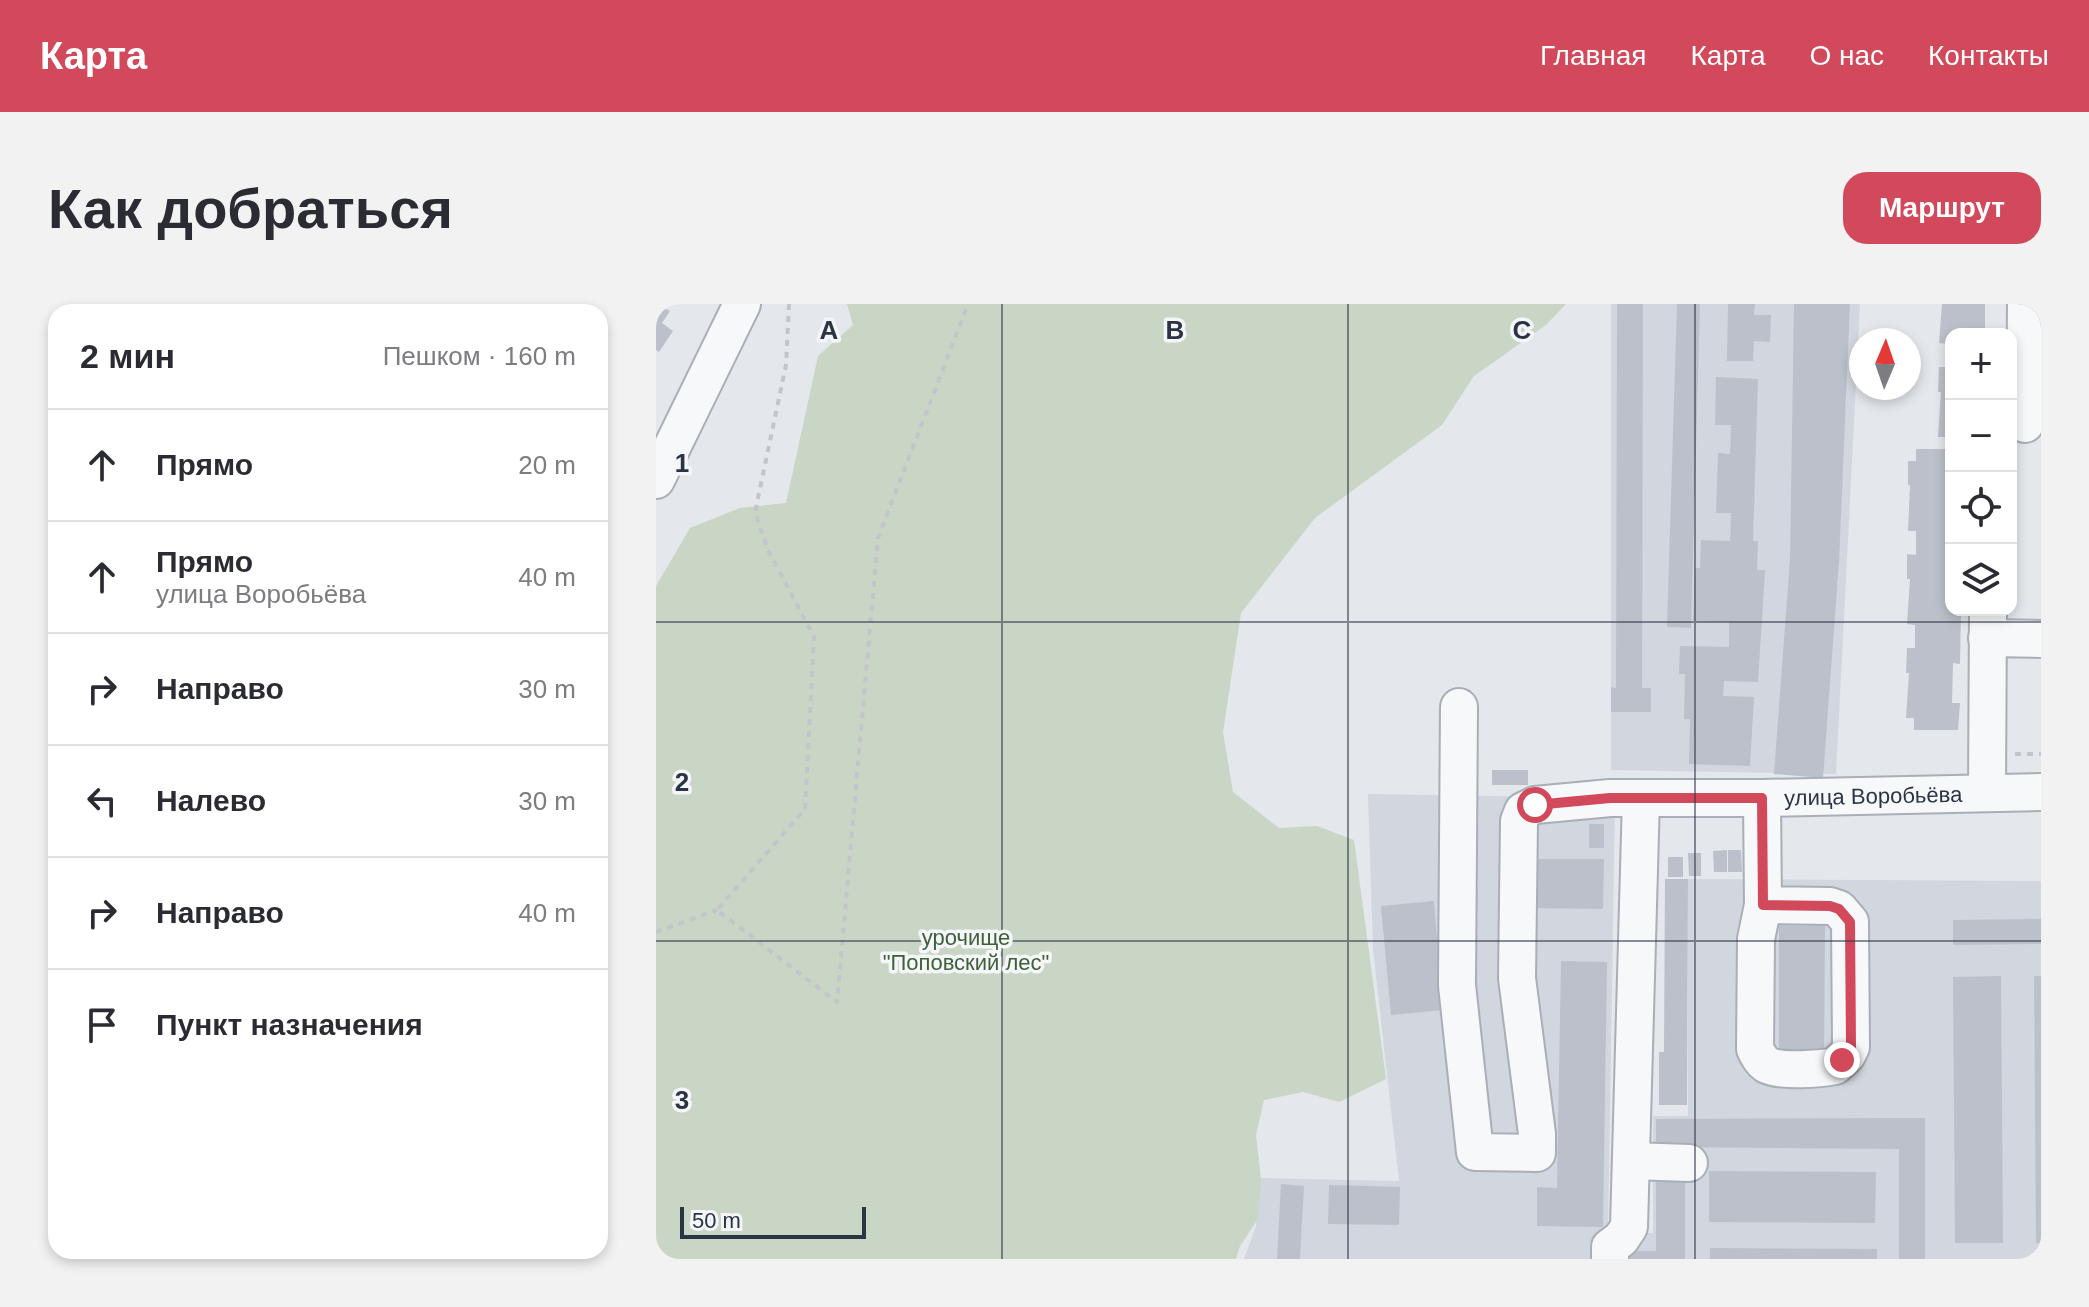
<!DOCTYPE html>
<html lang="ru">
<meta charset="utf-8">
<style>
:root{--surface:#fff;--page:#f2f2f3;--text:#2b2b33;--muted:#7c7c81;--line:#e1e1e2;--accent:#d1495b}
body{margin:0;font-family:Arial,sans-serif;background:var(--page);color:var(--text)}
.controls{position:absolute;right:24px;top:24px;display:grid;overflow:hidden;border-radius:16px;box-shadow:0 4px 12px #0003}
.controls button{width:72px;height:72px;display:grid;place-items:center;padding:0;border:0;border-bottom:2px solid var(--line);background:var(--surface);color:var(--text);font:40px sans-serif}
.compass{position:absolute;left:1193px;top:24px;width:72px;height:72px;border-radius:50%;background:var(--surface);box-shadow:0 4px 12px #0003;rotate:2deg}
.scale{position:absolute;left:24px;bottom:20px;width:186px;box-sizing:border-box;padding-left:8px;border:4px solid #2b3445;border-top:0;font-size:22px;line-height:28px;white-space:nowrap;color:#2b3445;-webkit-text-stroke:6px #f4f6f9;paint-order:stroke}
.stop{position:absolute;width:24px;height:24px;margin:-18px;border:6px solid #d1495b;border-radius:50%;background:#fff}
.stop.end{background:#d1495b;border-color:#fff;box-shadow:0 2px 8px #0008}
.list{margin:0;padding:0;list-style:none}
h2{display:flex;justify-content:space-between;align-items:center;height:104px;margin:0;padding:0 32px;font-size:34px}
h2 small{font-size:26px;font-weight:400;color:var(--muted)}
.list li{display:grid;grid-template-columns:52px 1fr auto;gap:24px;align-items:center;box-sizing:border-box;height:112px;padding:0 32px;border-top:2px solid var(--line)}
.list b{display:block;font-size:30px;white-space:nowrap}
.list p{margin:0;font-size:26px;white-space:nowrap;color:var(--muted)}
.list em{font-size:26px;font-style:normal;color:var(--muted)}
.icon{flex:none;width:44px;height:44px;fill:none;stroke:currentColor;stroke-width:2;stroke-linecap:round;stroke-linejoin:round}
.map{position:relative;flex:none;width:1385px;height:955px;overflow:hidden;border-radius:24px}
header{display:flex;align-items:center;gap:48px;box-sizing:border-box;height:112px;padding:0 40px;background:var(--accent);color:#fff}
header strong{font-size:38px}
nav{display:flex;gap:44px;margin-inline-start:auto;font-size:28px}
.intro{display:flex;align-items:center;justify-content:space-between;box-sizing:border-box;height:192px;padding:0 48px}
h1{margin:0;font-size:56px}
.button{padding:20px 36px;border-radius:24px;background:var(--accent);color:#fff;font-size:28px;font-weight:700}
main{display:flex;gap:48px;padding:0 48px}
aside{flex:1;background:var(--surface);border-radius:24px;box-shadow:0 4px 12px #0003}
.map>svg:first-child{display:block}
.built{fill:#d2d6de}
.green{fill:#c9d6c5}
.building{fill:#bbc0ca}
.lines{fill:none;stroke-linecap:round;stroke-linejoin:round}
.minor-casing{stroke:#a9aeb7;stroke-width:40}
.path{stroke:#c2c5cb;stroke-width:4;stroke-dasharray:6 6;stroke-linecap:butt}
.minor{stroke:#f7f8fa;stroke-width:36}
.route{stroke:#d1495b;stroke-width:10}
.grid{fill:none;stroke:#2b3445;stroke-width:2;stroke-opacity:0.55}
.labels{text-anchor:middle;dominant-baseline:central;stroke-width:7;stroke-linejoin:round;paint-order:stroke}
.street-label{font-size:22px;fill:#2b3445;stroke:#f4f6f9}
.park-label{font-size:22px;fill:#3f6138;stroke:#f4f6f9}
.grid-label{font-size:26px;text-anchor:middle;font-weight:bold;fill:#2b3445;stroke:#f4f6f9;stroke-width:7;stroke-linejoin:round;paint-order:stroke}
</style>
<header>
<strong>Карта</strong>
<nav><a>Главная</a><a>Карта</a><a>О нас</a><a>Контакты</a></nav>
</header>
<div class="intro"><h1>Как добраться</h1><a class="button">Маршрут</a></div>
<main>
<aside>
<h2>2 мин<small>Пешком · 160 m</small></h2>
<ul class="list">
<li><svg class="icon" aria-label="ahead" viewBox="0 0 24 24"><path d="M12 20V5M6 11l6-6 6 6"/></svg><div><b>Прямо</b></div><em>20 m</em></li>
<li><svg class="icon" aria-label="ahead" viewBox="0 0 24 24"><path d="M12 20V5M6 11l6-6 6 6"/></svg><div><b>Прямо</b><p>улица Воробьёва</p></div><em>40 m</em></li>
<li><svg class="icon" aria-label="right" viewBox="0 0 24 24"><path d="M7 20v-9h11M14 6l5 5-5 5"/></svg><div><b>Направо</b></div><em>30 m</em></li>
<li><svg class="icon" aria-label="left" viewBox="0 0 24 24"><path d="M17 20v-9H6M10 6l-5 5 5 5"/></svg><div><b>Налево</b></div><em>30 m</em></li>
<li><svg class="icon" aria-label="right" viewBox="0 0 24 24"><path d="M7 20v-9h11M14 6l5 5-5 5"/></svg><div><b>Направо</b></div><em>40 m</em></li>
<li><svg class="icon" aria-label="arrive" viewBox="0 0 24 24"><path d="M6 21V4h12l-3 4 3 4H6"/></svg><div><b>Пункт назначения</b></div></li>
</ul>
</aside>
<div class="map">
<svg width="1385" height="955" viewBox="0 0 1385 955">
<rect width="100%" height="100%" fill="#e4e7ec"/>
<g class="built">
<polygon points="955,0 1204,0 1180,470 955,466"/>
<polygon points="712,490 959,494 952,929 997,929 997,812 1032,812 1032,575 1385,577 1385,955 588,955 600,922 602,874 743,877 717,645"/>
</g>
<polygon class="green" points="191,0 910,0 890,21 818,72 786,121 659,214 585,309 567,428 577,488 623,524 661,522 698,536 730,775 683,798 647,788 608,796 600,831 605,875 602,915 584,942 580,955 0,955 0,282 34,224 84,204 130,199 162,52 197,21"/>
<g class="building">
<polygon points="0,0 14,7 6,19 17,27 3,48 0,46"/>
<polygon points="961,0 987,0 986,384 995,384 995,408 955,408 955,383 960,384"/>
<polygon points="1021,0 1044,0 1035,324 1011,323"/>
<polygon points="1072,0 1099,0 1098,11 1115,11 1114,38 1098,37 1097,57 1071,57"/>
<polygon points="1138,0 1194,0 1183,257 1167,474 1118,470 1134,255"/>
<polygon points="1286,0 1329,0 1329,25 1337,25 1337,30 1295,30 1295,306 1305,306 1304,360 1297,359 1296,399 1304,399 1302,426 1258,426 1258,414 1250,414 1253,369 1250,369 1251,344 1259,344 1259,321 1251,320 1254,275 1251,275 1251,250 1260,251 1260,227 1252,227 1254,181 1252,181 1252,157 1260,157 1260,145 1290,145 1290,133 1282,133 1285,88 1282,88 1283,63 1291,63 1291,40 1283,39"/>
<polygon points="1060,73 1102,75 1097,237 1102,237 1101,266 1109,266 1102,378 1068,377 1067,392 1098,393 1094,462 1033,460 1034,415 1028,415 1029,370 1023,370 1024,342 1073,343 1073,318 1037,317 1039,264 1044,264 1045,236 1074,237 1075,209 1060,209 1062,149 1074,150 1075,121 1059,121"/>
<rect x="836" y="466" width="36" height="15"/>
<rect x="933" y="520" width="15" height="24"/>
<polygon points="1071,546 1071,568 1058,568 1057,547"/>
<polygon points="1072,546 1085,546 1086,568 1072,568"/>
<polygon points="1032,549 1045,549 1045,572 1033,572"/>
<rect x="1012" y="553" width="15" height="20"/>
<polygon points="876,555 948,555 947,605 875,604"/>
<polygon points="1009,575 1032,575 1031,801 1003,801 1003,748 1008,748"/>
<polygon points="778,597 787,706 735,711 725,602"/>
<polygon points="1385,615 1385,640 1297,641 1297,616"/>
<polygon points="1123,622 1169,622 1168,749 1123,748"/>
<polygon points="905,657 951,658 947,923 881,922 881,883 901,884"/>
<polygon points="1345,672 1347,939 1299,939 1297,673"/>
<polygon points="1378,672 1385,672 1385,939 1380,939"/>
<polygon points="1269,814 1269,955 1243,955 1243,845 1000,843 1000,815"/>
<polygon points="1053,867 1220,868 1219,919 1053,918"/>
<polygon points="1029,870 1029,955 974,955 974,947 1000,947 1000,871"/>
<polygon points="625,880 648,882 644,955 621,955"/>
<polygon points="673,881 744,883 743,921 672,920"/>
<polygon points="1054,944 1221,945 1221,955 1054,955"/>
</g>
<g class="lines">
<defs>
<g id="minor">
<polyline points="1369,120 1370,0"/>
<polyline points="0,176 86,0"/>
<polyline points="1331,334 1385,335"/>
<path id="s1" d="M803 403 801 681 819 848 881 849V830L861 674 863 517 867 507 879 501 954 494H1106L1385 488"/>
<polyline points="1331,488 1332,306"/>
<path d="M1106 494 1107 601 1100 635 1099 745C1102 751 1105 757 1111 761 1125 768 1164 765 1179 762L1191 751 1195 743 1194 618 1183 605 1174 602 1107 601"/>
<polyline points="975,857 1033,859"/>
<polyline points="954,955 954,943 965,935 973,923 985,494"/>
</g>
</defs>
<use href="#minor" class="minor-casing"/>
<g class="path">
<polyline points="133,0 130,61 99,208 112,246 158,333 149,505 61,606 181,698 222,234 312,0"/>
<polyline points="1359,450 1385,450"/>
<polyline points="0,628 61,606"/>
</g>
<use href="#minor" class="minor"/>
</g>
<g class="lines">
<polyline class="route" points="879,501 954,494 1106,494 1107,601 1174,602 1183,605 1194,618 1195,743 1186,756"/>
</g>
<path class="grid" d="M346 0V955M692 0V955M1039 0V955M0 318H1385M0 637H1385"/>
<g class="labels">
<g class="street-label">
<text stroke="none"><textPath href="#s1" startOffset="1204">улица Воробьёва</textPath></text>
</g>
<g class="park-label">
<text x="310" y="633">урочище<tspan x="310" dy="25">"Поповский лес"</tspan></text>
</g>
</g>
<g class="grid-label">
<text x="173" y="35">A</text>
<text x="519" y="35">B</text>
<text x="866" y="35">C</text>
<text x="26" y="168">1</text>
<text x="26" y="487">2</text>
<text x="26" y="805">3</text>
</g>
</svg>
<div class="controls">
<button>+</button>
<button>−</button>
<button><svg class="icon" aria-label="locate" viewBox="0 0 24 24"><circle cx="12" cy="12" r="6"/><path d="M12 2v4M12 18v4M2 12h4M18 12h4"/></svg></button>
<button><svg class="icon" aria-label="layers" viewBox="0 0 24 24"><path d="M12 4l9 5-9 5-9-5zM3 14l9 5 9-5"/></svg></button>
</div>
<svg class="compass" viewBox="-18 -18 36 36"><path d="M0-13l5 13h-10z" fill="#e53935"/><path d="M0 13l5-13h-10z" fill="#7c7c81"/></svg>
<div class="scale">50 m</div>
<div class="stop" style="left:879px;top:501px"></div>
<div class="stop end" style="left:1186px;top:756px"></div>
</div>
</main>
